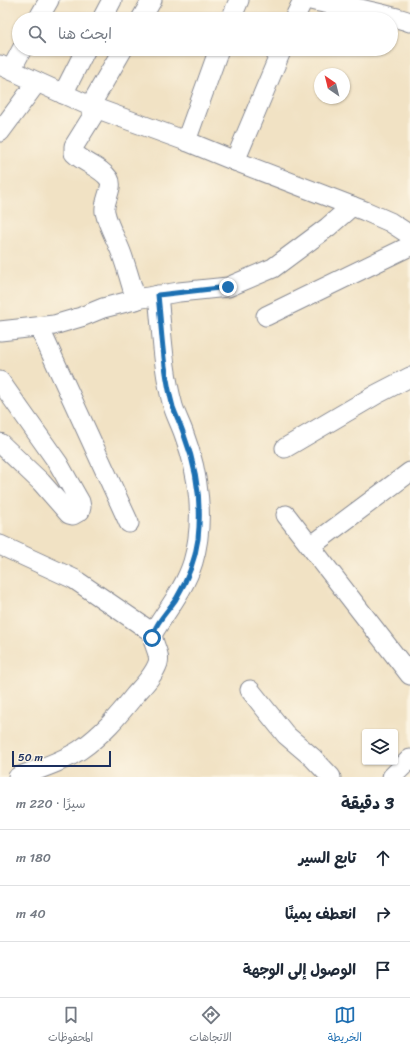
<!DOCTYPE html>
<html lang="ar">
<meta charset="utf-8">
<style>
:root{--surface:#fff;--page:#f6f6f7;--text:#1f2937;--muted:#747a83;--line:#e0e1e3;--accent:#1f6fb2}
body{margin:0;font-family:Sriracha,"Playpen Sans Arabic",sans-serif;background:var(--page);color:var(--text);direction:rtl}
.controls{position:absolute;right:12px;bottom:12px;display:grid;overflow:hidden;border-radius:4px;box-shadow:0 1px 3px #0004}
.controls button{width:36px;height:36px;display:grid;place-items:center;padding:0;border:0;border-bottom:1px solid var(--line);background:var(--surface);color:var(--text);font:20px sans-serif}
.compass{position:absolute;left:314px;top:68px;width:36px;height:36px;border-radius:50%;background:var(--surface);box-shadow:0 1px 3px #0004;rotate:325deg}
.scale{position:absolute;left:12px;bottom:10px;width:99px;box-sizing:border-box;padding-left:4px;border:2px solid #1b2f5e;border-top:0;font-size:11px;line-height:14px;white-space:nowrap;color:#1b2f5e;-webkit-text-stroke:3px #fcf5e5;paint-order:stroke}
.stop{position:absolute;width:12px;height:12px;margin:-9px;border:3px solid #1f6fb2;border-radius:50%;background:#fff}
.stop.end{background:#1f6fb2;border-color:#fff;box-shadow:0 1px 4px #0008}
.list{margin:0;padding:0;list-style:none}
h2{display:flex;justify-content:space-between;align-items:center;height:52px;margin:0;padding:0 16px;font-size:17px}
h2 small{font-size:13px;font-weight:400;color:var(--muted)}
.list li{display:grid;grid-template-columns:26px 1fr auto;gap:12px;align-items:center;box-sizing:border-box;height:56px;padding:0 16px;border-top:1px solid var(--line)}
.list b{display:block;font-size:15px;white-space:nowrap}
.list em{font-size:13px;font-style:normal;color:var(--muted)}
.icon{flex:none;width:22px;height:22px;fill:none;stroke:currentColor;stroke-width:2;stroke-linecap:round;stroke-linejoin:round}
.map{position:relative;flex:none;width:410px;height:777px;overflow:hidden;direction:ltr}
.search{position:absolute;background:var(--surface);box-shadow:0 1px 3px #0004;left:12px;right:12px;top:12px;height:44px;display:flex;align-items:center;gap:10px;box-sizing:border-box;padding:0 14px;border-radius:22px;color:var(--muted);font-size:15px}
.sheet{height:220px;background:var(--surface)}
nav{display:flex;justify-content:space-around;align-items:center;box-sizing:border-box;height:56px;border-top:1px solid var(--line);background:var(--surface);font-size:11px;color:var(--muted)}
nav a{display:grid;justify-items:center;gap:2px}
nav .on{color:var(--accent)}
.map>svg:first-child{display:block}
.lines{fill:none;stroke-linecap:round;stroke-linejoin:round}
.minor-casing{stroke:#868891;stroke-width:21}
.minor{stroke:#fff;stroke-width:19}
.route{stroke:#1f6fb2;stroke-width:5}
</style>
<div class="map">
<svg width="410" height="777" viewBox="0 0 410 777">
<rect width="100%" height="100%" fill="#fcf5e5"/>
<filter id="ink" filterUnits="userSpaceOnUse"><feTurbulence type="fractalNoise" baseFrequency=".025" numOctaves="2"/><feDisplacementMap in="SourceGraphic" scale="8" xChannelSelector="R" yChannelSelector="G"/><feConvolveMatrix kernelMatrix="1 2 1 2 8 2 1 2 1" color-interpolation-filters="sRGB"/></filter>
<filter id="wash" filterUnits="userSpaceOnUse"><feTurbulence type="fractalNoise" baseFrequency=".012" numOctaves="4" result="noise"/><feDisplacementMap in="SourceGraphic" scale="16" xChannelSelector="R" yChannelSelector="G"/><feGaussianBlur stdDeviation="0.9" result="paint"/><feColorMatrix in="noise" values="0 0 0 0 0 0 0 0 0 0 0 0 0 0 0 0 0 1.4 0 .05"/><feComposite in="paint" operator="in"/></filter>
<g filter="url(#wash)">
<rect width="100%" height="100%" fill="#f1e2c4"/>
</g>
<g filter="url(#ink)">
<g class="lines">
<defs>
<g id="minor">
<path d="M311 0C326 4 341 6 356 8 374 12 393 16 410 22"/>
<polyline points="38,19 49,0"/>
<polyline points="102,19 112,0"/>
<polyline points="141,19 152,0"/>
<polyline points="231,19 239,0"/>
<polyline points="294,19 303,0"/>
<polyline points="0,65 90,106 186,141 235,161 365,211 390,222 410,235"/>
<polyline points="11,70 22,49"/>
<polyline points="63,94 86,49"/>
<polyline points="90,106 123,49"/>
<path d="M97 109 74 146V153C84 163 102 168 109 179 114 187 103 202 105 212 108 226 116 239 121 252 127 268 131 284 136 300"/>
<polyline points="0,132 37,82"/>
<polyline points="186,141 219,49"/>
<polyline points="235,161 282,49"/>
<polyline points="266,316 410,246"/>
<polyline points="39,327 129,523"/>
<polyline points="0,331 54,325 81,317 103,308 142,298 179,292 228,287 273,268 328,227 352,206"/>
<polyline points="0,381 58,463 80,502 81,507 80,511 73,515 69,514 41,482 0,443"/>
<polyline points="285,448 377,394 410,377"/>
<polyline points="286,515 410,675"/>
<polyline points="0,545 74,579 153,633"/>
<polyline points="311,546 410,472"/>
<polyline points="250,690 286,735 313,758 331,777"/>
<path d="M18 777C39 769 62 762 80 750 102 735 119 715 135 695 143 686 154 675 158 663 161 653 151 643 153 633 167 610 185 588 193 562 205 521 199 474 184 434 181 425 176 416 173 406 163 370 162 332 158 295"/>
<polyline points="392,777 410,759"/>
</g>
</defs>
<use href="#minor" class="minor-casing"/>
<use href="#minor" class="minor"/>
</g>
</g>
<g class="lines" filter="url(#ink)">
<path class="route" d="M152 638C155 623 168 611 176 599 187 581 195 561 198 539 202 503 197 469 184 435 181 425 176 416 173 407 163 371 162 332 158 295L228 287"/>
</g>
</svg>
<div class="controls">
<button><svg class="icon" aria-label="layers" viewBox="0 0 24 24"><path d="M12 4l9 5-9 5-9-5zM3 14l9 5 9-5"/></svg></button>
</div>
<svg class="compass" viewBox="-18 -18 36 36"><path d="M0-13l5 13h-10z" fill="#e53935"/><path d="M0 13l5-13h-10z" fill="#747a83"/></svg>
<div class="scale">50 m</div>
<div class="stop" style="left:152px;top:638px"></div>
<div class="stop end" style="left:228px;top:287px"></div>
<div class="search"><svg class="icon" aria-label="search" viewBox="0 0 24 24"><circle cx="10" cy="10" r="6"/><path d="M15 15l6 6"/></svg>ابحث هنا</div>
</div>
<section class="sheet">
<h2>3 دقيقة<small>سيرًا · 220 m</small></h2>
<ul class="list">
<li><svg class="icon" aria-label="ahead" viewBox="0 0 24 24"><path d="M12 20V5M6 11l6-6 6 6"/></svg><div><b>تابع السير</b></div><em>180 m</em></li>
<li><svg class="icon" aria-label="right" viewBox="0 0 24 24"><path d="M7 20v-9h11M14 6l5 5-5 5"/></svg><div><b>انعطف يمينًا</b></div><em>40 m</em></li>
<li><svg class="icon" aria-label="arrive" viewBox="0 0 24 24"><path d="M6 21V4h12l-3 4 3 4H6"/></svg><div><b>الوصول إلى الوجهة</b></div></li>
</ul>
</section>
<nav>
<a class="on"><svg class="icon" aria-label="map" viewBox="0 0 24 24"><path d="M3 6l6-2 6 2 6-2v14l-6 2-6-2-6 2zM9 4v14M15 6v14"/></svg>الخريطة</a>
<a><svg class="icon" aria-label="directions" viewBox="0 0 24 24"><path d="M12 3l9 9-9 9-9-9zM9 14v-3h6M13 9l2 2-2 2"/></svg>الاتجاهات</a>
<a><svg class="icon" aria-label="saved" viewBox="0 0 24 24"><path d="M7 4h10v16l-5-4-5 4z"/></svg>المحفوظات</a>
</nav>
